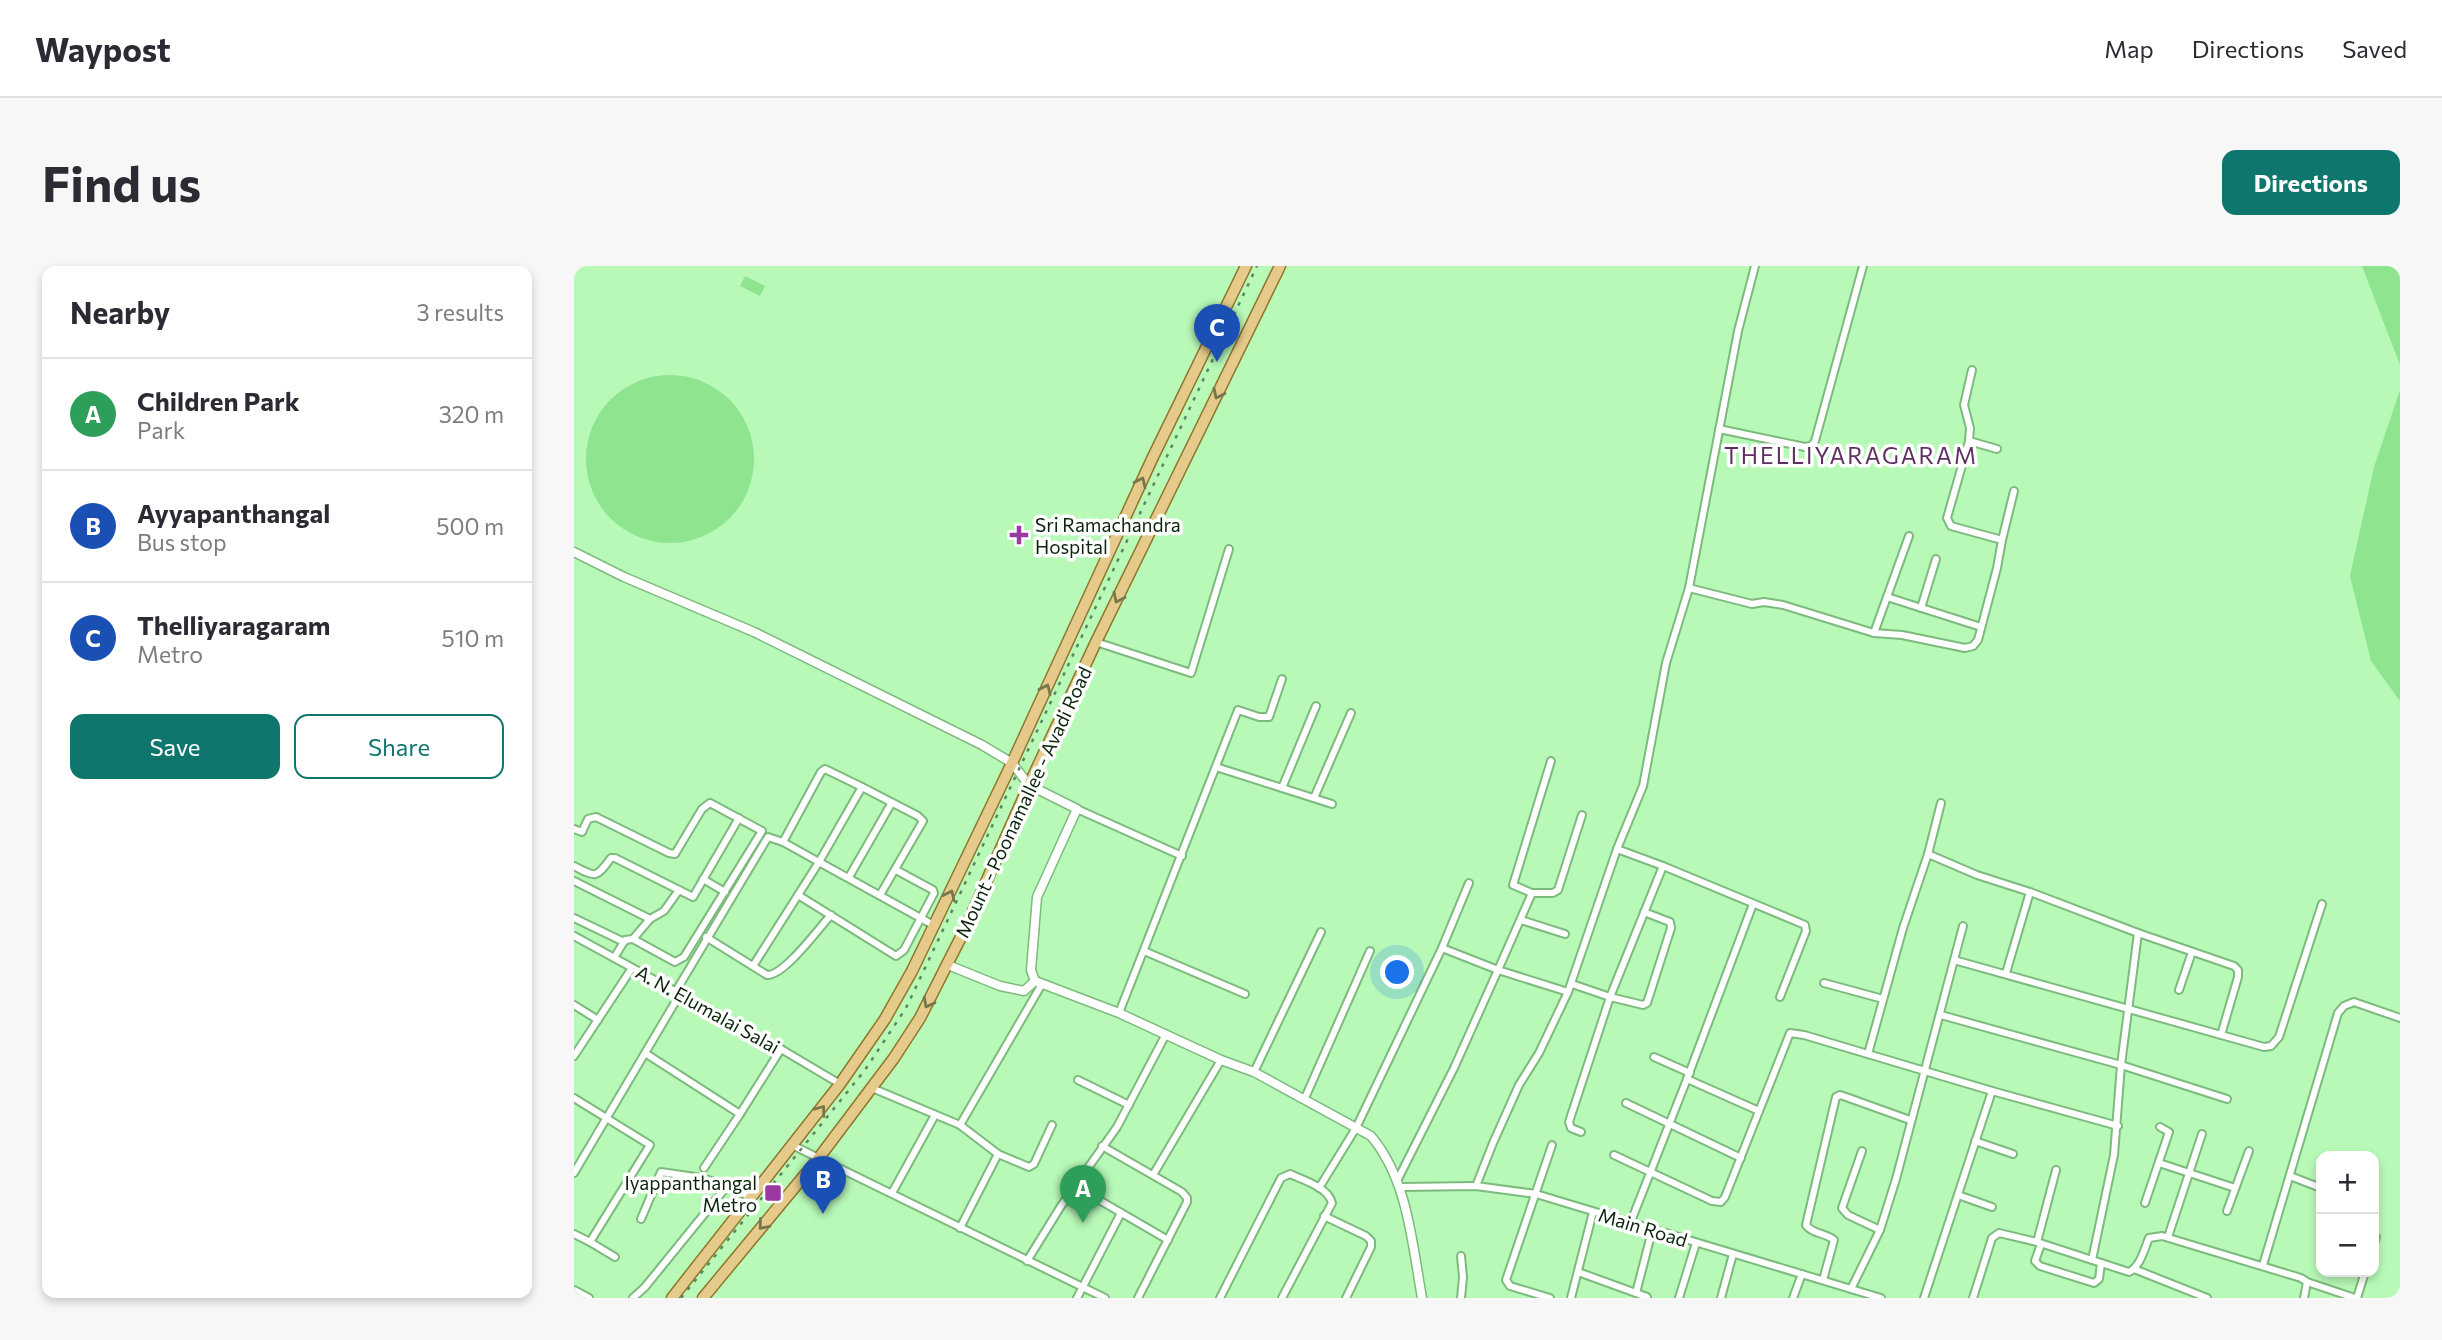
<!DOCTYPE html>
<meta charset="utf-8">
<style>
:root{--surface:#fff;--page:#f7f7f7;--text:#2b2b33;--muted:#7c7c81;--line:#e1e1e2;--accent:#0f766e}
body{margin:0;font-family:Commissioner,sans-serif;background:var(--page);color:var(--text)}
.controls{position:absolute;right:21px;bottom:21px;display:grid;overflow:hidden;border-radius:14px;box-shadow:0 4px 10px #0003}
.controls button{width:63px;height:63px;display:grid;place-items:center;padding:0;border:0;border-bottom:2px solid var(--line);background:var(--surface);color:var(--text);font:35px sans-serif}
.you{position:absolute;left:824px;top:707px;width:24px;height:24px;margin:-18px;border:5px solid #fff;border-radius:50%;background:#1a73e8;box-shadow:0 0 0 10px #1a73e833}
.badge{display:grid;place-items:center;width:46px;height:46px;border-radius:50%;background:var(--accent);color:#fff;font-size:23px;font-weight:700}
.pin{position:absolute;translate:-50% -58px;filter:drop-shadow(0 2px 4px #0008)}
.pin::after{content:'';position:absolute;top:37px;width:24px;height:21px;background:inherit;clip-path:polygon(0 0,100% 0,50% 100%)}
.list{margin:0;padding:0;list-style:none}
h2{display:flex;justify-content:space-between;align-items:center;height:91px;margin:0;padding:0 28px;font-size:30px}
h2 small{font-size:23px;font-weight:400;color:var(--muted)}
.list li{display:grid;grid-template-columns:46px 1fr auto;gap:21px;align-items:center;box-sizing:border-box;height:112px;padding:0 28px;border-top:2px solid var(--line)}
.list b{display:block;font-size:26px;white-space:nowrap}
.list p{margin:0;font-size:23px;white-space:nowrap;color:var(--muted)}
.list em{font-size:23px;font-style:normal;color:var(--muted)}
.actions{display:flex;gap:14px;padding:21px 28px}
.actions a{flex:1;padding:16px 0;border:2px solid var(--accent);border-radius:14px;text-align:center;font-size:24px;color:var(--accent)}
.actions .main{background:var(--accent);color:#fff}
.map{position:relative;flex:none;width:1826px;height:1032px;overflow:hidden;border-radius:14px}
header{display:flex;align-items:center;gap:42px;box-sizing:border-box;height:98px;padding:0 35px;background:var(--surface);border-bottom:2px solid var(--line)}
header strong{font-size:33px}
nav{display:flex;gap:38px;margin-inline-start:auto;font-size:24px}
.intro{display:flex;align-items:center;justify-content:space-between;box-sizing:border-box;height:168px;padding:0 42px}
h1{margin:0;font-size:49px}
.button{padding:18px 32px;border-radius:14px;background:var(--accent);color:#fff;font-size:24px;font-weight:700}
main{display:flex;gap:42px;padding:0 42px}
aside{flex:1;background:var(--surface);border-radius:14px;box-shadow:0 4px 10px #0003}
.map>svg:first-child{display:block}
.green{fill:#8ee48f}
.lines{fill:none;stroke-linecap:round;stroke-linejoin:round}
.minor-casing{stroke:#7cba7d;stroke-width:10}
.tertiary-casing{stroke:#7cba7d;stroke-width:11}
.primary-casing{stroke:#8d782c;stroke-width:13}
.minor{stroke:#fff;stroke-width:6}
.tertiary{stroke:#fff;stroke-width:8}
.primary{stroke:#e5ca8b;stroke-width:10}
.rail{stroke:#5c885d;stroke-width:2.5;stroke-dasharray:3.5 7;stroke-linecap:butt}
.oneway{stroke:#78774c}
.poi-dot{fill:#9939a1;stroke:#fff;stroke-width:2.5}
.labels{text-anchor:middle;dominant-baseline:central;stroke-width:7;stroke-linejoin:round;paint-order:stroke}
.poi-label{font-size:19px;fill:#0b240c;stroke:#fff;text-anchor:start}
.street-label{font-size:19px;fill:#0b240c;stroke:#fff}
.quarter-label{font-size:23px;letter-spacing:2px;fill:#5e2f61;stroke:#fff}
</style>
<header>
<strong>Waypost</strong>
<nav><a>Map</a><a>Directions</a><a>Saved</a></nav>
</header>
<div class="intro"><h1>Find us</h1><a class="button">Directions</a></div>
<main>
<aside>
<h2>Nearby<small>3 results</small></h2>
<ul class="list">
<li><span class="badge" style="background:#2e9e5b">A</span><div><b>Children Park</b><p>Park</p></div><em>320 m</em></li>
<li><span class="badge" style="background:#1a4fb4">B</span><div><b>Ayyapanthangal</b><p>Bus stop</p></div><em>500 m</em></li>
<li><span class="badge" style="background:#1a4fb4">C</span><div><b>Thelliyaragaram</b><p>Metro</p></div><em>510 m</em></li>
</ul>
<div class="actions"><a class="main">Save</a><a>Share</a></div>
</aside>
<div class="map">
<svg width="1826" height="1032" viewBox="0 0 1826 1032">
<rect width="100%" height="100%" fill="#b8f9b8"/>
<g class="green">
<polygon points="1788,0 1826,0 1826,99"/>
<polygon points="171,10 191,20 186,30 166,20"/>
<circle cx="96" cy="193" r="84"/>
<polygon points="1826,124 1826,435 1797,395 1776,310 1800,201"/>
</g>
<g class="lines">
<defs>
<g id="minor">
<polyline points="1145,163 1231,181 1237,180 1241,175 1289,0"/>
<polyline points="1395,175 1423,183"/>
<polyline points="1428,274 1440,225"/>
<polyline points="1115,322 1178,338 1190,336 1209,339 1300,367 1328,369 1391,382 1399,380 1404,374 1423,302 1428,274 1377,260 1373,252 1395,175 1396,162 1390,139 1398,104"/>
<polyline points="1313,331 1407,361"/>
<polyline points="1347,342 1362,293"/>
<polyline points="1300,367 1335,270"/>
<polyline points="522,376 617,407 655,283"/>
<polyline points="642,501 758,538"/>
<polyline points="708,522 742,440"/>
<polyline points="740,532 777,447"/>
<polyline points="503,543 608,590"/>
<polyline points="0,563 8,566 14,553 22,551 95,587 101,588 128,543 136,537 188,565 110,691 101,696 59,673"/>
<polyline points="209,576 245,596 288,521 344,550 349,555 306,629"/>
<polyline points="1043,583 1089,600"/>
<polyline points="1354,588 1403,609 1456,626 1432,707"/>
<path d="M0 600C23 612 22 612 37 592H41L119 631 165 552"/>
<polyline points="275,611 317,538"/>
<polyline points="129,613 151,626"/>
<polyline points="0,615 76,653"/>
<polyline points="1456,626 1564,667 1660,700 1664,704 1664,711 1647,769"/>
<polyline points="958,627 979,627 984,624 1008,549"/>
<polyline points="224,629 322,690 330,684 360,627 359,624 322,604"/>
<polyline points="0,652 50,676"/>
<polyline points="947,654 991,668"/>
<polyline points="0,670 207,783 266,818"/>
<path d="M132 671 193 709C210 710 244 663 257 649"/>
<polyline points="868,682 924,704 958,627 939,619 977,495"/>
<polyline points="570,685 671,728"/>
<polyline points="40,692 51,674 59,673 76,653 90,645 105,624"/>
<polyline points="1380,694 1389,660"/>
<polyline points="179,700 245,596 361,660"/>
<polyline points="1250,717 1309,733"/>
<polyline points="998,718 1036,731 1089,600 1231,659 1232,665 1206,731"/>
<polyline points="1605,724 1618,686"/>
<polyline points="102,725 194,571 209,576 247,506 251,503 288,521"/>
<polyline points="0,739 24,754"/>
<polyline points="545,747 664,444 685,451 695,451 708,413"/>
<polyline points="1367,749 1547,799 1653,833"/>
<polyline points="71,787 166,848 207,783"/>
<polyline points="1294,788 1329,662 1354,588 1367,537"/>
<polyline points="0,790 58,702"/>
<polyline points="1080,791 1116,807"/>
<polyline points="680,806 747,666"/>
<polyline points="1113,813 1185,845"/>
<polyline points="504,814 555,839"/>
<polyline points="298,822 386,859 424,888 455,901 460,898 478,859"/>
<polyline points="0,832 76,879 16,976 0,968"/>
<polyline points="731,832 796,685"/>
<polyline points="1052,837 1167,892"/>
<polyline points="386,859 468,718"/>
<polyline points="1007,866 997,862 995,856 1036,731 1069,739 1073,737 1097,662 1096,656 1070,646"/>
<polyline points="1401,875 1439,888"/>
<polyline points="220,880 531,1032"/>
<polyline points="528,880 608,926 613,932 613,936 564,1032"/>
<polyline points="1288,885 1268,942 1274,949 1306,964"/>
<polyline points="1040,889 1138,935 1147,936 1151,931 1216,767 1230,769 1418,825 1544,860"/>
<polyline points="1585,897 1661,922"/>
<polyline points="130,902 166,848"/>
<polyline points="0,907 106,728"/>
<polyline points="579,909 647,794"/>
<polyline points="1716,910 1747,922"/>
<polyline points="823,915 880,802 924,704 994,726"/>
<polyline points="153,920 178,932"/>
<polyline points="501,920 594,974"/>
<polyline points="902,920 919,877 945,819 965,787 994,726 1043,583 1069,520 1092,397 1115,322 1164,65 1181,0"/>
<polyline points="826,921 902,920 962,928 1307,1032"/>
<polyline points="745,922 782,862 868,682 895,617"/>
<polyline points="318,927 361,849"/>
<polyline points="1384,929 1418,941"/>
<polyline points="1571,937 1595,866 1586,861"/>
<polyline points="1653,945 1675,885"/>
<polyline points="750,950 792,970 797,975 797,981 772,1032"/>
<polyline points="1056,958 1113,813 1179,638"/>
<polyline points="386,962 424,888"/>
<polyline points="1594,971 1628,868"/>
<polyline points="16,976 41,991"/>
<polyline points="1463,976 1482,904"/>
<polyline points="1467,978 1461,995 1466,1000 1520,1017 1525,1013 1527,997"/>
<polyline points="1800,978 1802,971"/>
<polyline points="1518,994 1540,889 1547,799 1564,667"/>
<polyline points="453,995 487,940 543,861 591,770"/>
<polyline points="1689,999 1764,747 1770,740 1780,736 1826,752"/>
<polyline points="1560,1003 1633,1032"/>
<polyline points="1004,1006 1073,1031"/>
<path d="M1249 1014 1260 974C1252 967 1238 968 1232 959L1262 831 1266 829 1272 831 1336 854"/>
<polyline points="1733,1016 1781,1032"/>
<polyline points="1277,1023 1306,964 1322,913 1380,694 1690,781 1697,780 1705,771 1748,638"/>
<polyline points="0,1024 15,1032"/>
<polyline points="1062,1027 1078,965"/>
<polyline points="59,1032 71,1021 153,920 128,912 87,906 67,953"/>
<polyline points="503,1032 547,947"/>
<path d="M646 1032 707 912 716 908C729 914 754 921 758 937L708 1032"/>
<polyline points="887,1032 889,1011 887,990"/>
<polyline points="976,1032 936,1020 932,1014 978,879"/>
<polyline points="997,1032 1019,946"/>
<polyline points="1105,1032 1122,977"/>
<polyline points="1147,1032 1159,988"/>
<polyline points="1219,1032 1228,1008"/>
<polyline points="1350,1032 1418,825"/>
<path d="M1399 1032 1418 972 1425 967 1463 976 1555 1006C1566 1001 1570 984 1575 972L1588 970 1727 1012 1733 1016 1730 1032"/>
<polyline points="1783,1032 1791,1006"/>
</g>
<g id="tertiary">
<polyline points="0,286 50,311 180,366 408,479 438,497 455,519 503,543 463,631 457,704 461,715"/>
<polyline points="374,699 426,720 450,725 461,715"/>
<path d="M461 715 545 747 647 794 680 806 797 870C834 914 838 977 848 1032"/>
</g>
<g id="primary">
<polyline points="98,1032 266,818 311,753 338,705 438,497 578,193 672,0"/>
<polyline points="129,1032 244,893 320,792 346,752 393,659 455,519 522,376 706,0"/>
</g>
</defs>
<use href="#minor" class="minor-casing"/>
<use href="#tertiary" class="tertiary-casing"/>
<use href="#primary" class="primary-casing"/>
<use href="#minor" class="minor"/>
<use href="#tertiary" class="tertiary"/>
<use href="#primary" class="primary"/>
<polyline class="rail" points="107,1032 291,804 332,742 683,0"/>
</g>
<defs><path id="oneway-chevron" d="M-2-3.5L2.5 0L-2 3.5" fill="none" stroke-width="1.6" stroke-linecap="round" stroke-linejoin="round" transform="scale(1.75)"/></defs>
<g class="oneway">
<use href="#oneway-chevron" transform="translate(644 128) rotate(116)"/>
<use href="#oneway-chevron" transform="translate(567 216) rotate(-65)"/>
<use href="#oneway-chevron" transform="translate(544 332) rotate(116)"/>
<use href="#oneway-chevron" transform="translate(472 423) rotate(-65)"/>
<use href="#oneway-chevron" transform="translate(376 629) rotate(-65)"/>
<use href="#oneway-chevron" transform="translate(354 737) rotate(118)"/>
<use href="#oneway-chevron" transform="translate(247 844) rotate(-53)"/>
<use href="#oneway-chevron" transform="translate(189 959) rotate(130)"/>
</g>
<g class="poi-dot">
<path d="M441.5 258.5h7v7h7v7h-7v7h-7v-7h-7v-7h7z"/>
<rect x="190" y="918" width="18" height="18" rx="3.5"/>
</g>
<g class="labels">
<g class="poi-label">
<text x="461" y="258">Sri Ramachandra<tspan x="461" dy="22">Hospital</tspan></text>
<text x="183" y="916" text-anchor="end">Iyappanthangal<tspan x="183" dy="22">Metro</tspan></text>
</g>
<g class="street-label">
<text transform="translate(449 536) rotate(-65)">Mount - Poonamallee - Avadi Road</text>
<text transform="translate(134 743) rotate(29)">A. N. Elumalai Salai</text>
<text transform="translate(1069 961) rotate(17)">Main Road</text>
</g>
<g class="quarter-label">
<text x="1277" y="189">THELLIYARAGARAM</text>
</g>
</g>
</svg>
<div class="controls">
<button>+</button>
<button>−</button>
</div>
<div class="you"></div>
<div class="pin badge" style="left:509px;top:957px;background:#2e9e5b">A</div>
<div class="pin badge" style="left:249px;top:948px;background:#1a4fb4">B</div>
<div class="pin badge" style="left:643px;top:96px;background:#1a4fb4">C</div>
</div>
</main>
